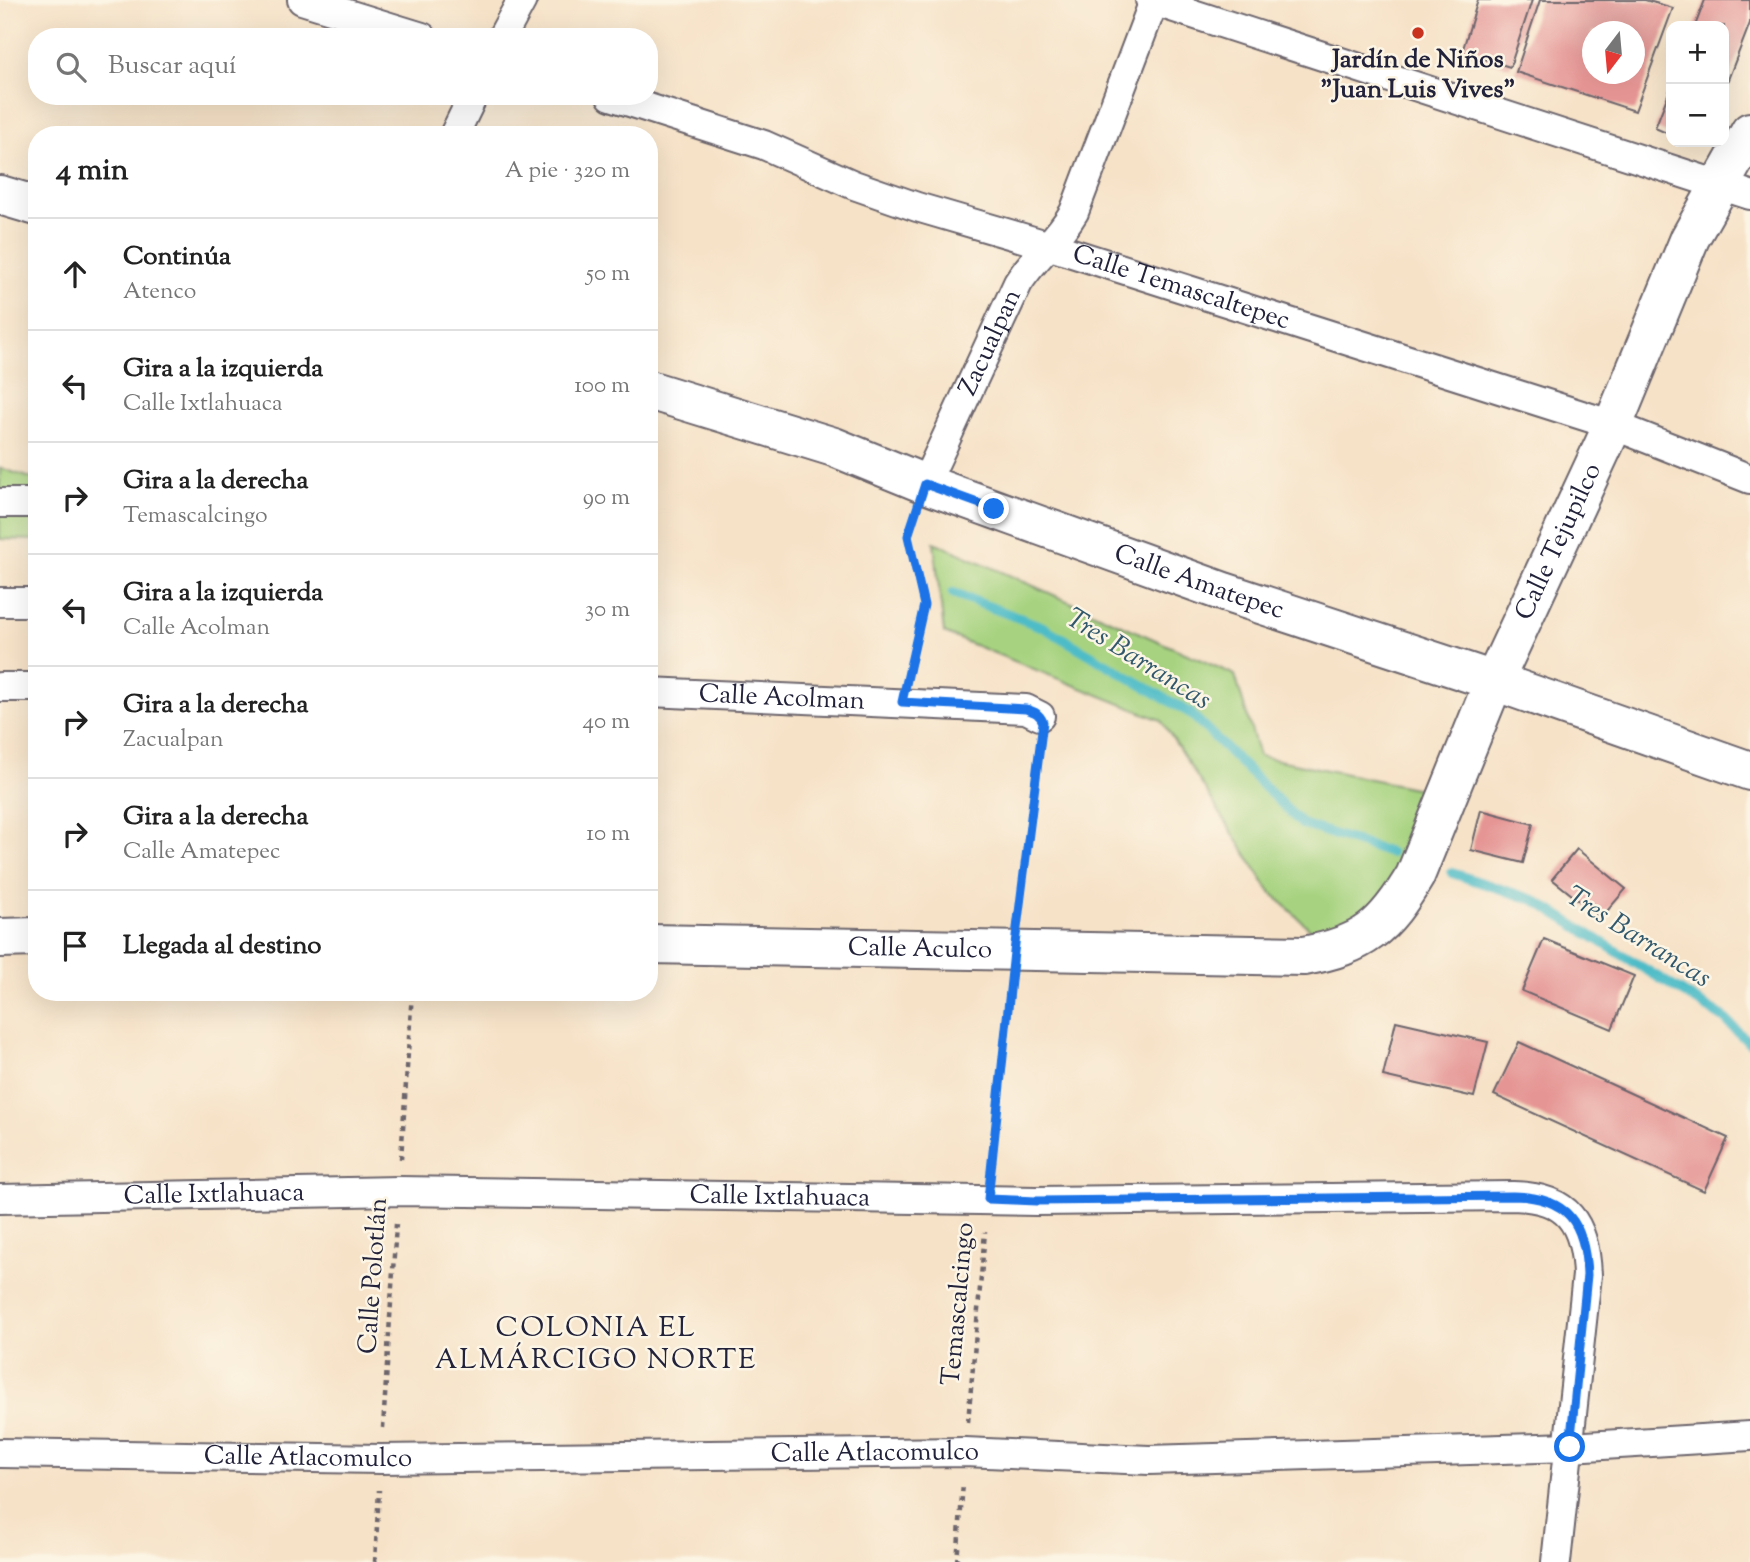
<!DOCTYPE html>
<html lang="es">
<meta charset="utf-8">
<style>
:root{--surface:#fff;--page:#f2f2f2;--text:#222;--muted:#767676;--line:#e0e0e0}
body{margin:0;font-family:"Sorts Mill Goudy",serif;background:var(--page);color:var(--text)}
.controls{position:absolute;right:21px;top:21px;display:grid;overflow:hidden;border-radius:14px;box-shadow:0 7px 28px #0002}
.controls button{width:63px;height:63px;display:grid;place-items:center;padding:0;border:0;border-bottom:2px solid var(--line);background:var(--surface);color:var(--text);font:35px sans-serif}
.compass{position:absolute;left:1582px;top:21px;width:63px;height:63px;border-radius:50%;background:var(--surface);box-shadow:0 7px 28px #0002;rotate:196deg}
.stop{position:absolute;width:21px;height:21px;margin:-16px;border:5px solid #1a73e8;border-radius:50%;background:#fff}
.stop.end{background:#1a73e8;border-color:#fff;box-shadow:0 2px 7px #0008}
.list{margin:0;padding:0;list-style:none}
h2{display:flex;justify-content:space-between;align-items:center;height:91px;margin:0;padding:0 28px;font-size:30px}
h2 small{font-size:23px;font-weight:400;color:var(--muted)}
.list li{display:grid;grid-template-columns:46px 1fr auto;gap:21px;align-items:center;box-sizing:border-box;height:112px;padding:0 28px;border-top:2px solid var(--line)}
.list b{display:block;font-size:26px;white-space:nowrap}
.list p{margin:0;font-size:23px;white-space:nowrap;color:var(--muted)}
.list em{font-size:23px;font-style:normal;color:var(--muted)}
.icon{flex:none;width:38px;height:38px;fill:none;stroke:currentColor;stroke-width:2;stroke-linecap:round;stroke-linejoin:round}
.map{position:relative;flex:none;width:1750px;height:1562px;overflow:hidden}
.search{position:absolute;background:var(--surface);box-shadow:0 7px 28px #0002;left:28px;top:28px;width:630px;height:77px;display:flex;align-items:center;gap:18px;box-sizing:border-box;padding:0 24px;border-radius:28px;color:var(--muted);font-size:26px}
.panel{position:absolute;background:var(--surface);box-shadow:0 7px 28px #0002;left:28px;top:126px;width:630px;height:875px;border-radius:28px}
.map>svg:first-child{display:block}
.green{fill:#a7d380;stroke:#647a5e;stroke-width:2}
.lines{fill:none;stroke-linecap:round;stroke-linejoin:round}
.stream{stroke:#4ebcc7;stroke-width:10}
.building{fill:#e59594;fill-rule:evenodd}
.street-casing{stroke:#6c656c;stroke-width:32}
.secondary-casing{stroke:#6c656c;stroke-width:42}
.path{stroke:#6c656c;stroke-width:4.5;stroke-dasharray:5 5;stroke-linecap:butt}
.street{stroke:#fff;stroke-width:28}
.secondary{stroke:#fff;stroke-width:38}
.route{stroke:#1a73e8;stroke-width:9}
.poi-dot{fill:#c8321e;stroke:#fcf5e5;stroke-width:2.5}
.labels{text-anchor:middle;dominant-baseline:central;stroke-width:5;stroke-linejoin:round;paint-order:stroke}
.poi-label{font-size:26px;font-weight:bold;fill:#22223b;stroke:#fcf5e5}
.street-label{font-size:26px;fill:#22223b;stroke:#fcf5e5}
.water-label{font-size:28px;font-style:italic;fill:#31586c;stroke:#fcf5e5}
.neighbourhood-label{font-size:28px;letter-spacing:2px;fill:#22223b;stroke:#fcf5e5}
</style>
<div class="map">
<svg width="1750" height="1562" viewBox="0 0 1750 1562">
<rect width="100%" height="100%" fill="#fcf5e5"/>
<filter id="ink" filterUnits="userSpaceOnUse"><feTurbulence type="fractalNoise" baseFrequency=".0143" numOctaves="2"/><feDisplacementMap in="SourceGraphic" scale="14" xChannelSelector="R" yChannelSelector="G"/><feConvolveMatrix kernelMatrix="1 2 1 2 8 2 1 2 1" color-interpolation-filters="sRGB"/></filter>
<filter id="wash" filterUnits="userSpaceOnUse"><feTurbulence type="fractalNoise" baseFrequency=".00686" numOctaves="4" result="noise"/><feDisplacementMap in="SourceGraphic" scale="28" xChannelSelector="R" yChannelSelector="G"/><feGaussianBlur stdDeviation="1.57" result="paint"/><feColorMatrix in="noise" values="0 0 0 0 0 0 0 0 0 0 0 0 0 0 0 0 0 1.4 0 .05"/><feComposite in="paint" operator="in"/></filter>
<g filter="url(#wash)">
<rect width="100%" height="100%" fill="#f6e2c7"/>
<g class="green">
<polygon points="0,468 37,480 37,540 0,539"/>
<polygon points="934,542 1235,675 1259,756 1453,796 1338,956 1269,890 1161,720 944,633"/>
</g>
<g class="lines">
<g class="stream">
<polyline points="953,593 1043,627 1190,713 1302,824 1390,853"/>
<polyline points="1452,873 1534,900 1724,1018 1750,1044"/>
</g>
</g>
<g id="blocks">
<g class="building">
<polygon points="1478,0 1532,0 1510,67 1462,52"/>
<path d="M1540 0H1645L1673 8 1635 111 1516 72ZM1592 32H1634V74H1592Z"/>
<polygon points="1705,0 1750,0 1750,23 1724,90 1724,26 1695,26"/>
<polygon points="1671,87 1671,135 1655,128"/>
<polygon points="1481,810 1533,824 1523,863 1471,850"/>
<polygon points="1577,849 1626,889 1601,918 1552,879"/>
<polygon points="1544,939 1634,976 1612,1029 1522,991"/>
<polygon points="1396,1021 1488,1042 1474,1097 1383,1076"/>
<polygon points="1519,1042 1728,1138 1704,1191 1494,1095"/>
</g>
</g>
</g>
<g filter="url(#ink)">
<use href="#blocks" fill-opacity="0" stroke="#6c656c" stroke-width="2"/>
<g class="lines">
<defs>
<g id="street">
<polyline points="302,0 422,37"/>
<polyline points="1150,0 1750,195"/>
<polyline points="502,37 522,0"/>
<path id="s1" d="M611 96 764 145 854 185 917 207 1050 246 1613 425 1750 479"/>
<polyline points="454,135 473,96"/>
<path id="s2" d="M925 484 1018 283C1035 256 1057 241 1074 212L1154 1"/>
<polyline points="0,503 37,503"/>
<polyline points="0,602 37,602"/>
<polyline points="0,687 37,687"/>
<path id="s3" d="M649 692 1026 709 1040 716"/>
<path id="s4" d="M0 1199 399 1191 1036 1201 1513 1196C1568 1197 1585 1223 1587 1275L1556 1562"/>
<path id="s5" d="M0 1453 381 1459 965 1452 1149 1460 1570 1447 1750 1436"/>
</g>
<g id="secondary">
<polyline points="0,195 37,206"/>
<path id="s6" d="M649 390 834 447 925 484 1224 592 1494 681 1750 771"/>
<polyline points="0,938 37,937"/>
<path id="s7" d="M649 944 1304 956C1364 945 1384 928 1415 876L1494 681 1613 425 1690 238 1750 132"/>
</g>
</defs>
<use href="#street" class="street-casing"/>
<use href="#secondary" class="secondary-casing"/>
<g class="path">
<polyline points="910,672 924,605 908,536 913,518"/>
<polyline points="1019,913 1039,748"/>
<polyline points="401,1159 412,992"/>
<polyline points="991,1171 1010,988"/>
<polyline points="968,1422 985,1232"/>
<polyline points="383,1428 396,1224"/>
<polyline points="375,1562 379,1490"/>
<polyline points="957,1562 963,1483"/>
</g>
<use href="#street" class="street"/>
<use href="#secondary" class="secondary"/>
</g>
</g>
<g class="lines" filter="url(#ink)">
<path class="route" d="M994 509 925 484 908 536 924 605 902 702 1026 709C1035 712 1039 713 1043 722L1014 952 988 1199 1036 1201 1513 1196C1568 1197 1585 1223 1587 1275L1570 1447"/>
</g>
<circle class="poi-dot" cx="1418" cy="33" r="7"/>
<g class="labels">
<g class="poi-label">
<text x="1418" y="60">Jardín de Niños<tspan x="1418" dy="30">"Juan Luis Vives"</tspan></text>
</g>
<g class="street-label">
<text stroke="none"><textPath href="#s1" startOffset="602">Calle Temascaltepec</textPath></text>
<text stroke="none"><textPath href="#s2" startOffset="156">Zacualpan</textPath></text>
<text stroke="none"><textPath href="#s7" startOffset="1162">Calle Tejupilco</textPath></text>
<text stroke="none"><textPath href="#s6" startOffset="583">Calle Amatepec</textPath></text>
<text stroke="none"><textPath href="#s3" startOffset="133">Calle Acolman</textPath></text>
<text stroke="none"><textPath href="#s7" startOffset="271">Calle Aculco</textPath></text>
<text stroke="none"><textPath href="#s4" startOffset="214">Calle Ixtlahuaca</textPath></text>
<text stroke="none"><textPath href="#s4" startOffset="780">Calle Ixtlahuaca</textPath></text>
<text transform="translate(374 1276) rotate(-86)">Calle Polotlán</text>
<text transform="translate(959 1304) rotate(-85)">Temascalcingo</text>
<text stroke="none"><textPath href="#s5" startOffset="875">Calle Atlacomulco</textPath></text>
<text stroke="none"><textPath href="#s5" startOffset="308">Calle Atlacomulco</textPath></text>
</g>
<g class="water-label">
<text transform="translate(1138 660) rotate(32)">Tres Barrancas</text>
<text transform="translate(1638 938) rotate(32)">Tres Barrancas</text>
</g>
<g class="neighbourhood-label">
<text x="596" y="1329">COLONIA EL<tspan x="596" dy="32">ALMÁRCIGO NORTE</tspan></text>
</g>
</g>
</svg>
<div class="controls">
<button>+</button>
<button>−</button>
</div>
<svg class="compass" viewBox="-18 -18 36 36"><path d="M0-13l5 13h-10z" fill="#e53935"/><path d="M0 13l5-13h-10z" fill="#767676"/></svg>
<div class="stop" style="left:1570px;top:1447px"></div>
<div class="stop end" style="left:994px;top:509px"></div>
<div class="search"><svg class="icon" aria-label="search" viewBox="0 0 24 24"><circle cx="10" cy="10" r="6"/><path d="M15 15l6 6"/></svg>Buscar aquí</div>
<section class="panel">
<h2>4 min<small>A pie · 320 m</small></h2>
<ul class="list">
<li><svg class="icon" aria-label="ahead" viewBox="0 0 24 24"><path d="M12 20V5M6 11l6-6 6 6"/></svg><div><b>Continúa</b><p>Atenco</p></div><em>50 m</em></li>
<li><svg class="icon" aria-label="left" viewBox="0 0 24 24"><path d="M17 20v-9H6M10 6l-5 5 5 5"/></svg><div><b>Gira a la izquierda</b><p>Calle Ixtlahuaca</p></div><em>100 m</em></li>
<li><svg class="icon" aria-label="right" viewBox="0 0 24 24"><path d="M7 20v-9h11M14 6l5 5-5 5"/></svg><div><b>Gira a la derecha</b><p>Temascalcingo</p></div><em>90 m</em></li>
<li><svg class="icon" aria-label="left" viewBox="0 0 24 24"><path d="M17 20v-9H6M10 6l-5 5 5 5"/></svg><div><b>Gira a la izquierda</b><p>Calle Acolman</p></div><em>30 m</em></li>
<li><svg class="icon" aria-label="right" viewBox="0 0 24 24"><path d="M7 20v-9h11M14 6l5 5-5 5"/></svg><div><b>Gira a la derecha</b><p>Zacualpan</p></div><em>40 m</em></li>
<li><svg class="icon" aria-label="right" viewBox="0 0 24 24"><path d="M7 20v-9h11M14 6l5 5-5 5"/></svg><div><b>Gira a la derecha</b><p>Calle Amatepec</p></div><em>10 m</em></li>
<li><svg class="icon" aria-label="arrive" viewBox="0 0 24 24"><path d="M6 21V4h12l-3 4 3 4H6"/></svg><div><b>Llegada al destino</b></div></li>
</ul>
</section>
</div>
